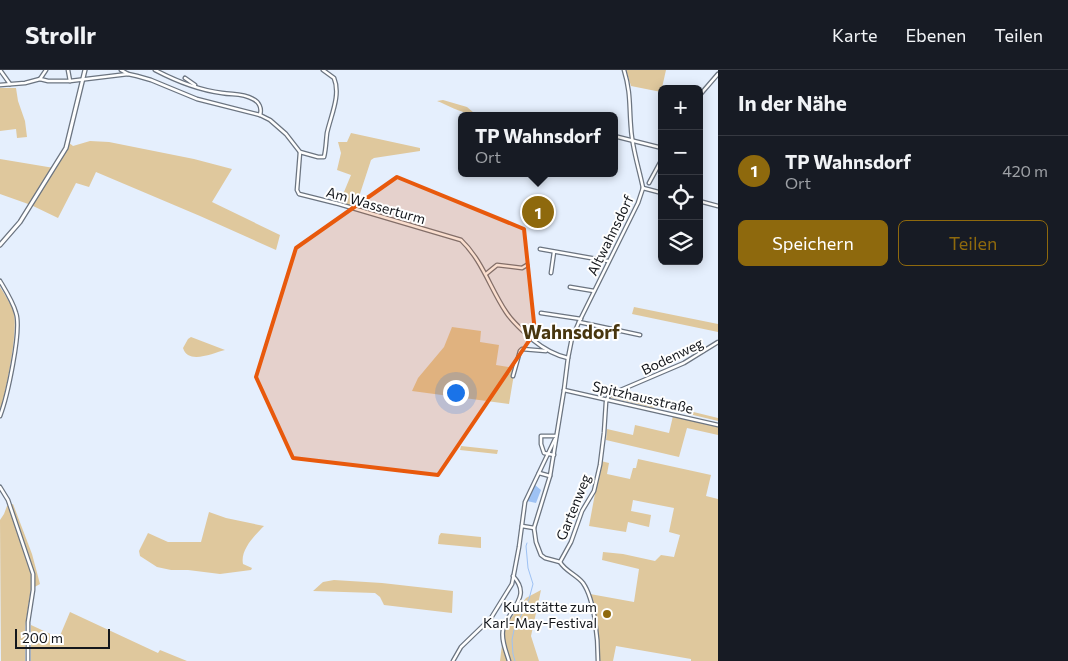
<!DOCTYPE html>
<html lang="de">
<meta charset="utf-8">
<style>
:root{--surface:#171b24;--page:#20242c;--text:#f1f3f6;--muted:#9ea1a6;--line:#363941;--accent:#8e690d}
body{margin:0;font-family:Commissioner,sans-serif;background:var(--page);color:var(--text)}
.controls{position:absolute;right:15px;top:15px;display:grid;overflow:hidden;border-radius:8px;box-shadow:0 2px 12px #0003}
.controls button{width:45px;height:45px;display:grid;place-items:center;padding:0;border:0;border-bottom:1px solid var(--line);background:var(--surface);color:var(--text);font:25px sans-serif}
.scale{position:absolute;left:15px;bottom:12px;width:95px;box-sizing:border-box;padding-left:5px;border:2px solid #14171c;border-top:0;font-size:14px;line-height:18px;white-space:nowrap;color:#14171c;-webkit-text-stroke:4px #fff;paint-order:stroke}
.you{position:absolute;left:455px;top:322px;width:18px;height:18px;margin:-12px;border:4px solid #fff;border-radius:50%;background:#1a73e8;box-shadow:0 0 0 8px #1a73e833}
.badge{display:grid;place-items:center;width:32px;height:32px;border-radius:50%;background:var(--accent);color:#fff;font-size:16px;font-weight:700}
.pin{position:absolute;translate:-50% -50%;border:2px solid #fff;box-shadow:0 1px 5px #0006}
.popup{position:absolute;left:458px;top:42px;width:160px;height:65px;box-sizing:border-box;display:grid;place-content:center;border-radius:8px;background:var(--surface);filter:drop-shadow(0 1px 4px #0005);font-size:16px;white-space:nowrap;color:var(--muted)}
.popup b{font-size:19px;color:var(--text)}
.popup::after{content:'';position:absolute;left:50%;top:100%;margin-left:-10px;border:10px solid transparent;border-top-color:var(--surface)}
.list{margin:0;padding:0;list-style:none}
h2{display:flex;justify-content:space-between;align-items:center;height:65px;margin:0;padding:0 20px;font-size:21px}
h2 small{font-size:16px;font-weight:400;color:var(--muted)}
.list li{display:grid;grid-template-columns:32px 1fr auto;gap:15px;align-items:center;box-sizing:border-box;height:70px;padding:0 20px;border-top:1px solid var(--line)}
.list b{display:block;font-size:19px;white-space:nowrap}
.list p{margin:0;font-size:16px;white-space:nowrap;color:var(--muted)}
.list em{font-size:16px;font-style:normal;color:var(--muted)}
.actions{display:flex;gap:10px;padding:15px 20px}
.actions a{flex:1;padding:11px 0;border:1px solid var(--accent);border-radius:8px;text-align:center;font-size:18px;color:var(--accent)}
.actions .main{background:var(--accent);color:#fff}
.icon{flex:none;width:28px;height:28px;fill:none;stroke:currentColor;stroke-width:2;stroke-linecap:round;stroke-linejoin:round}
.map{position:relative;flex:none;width:718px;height:591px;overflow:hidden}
header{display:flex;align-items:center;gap:30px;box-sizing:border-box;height:70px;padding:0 25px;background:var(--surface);border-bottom:1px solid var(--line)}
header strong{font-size:24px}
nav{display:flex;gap:28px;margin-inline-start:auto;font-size:18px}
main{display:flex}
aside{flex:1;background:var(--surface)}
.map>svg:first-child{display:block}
.green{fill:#dfc89d}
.water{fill:#9ec2f4}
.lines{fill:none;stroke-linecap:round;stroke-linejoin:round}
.stream{stroke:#9ec2f4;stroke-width:1}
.minor-casing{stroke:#6b7480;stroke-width:5}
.tertiary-casing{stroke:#6b7480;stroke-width:5.5}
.minor{stroke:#fff;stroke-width:2.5}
.tertiary{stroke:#fff;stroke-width:3}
.marked{fill:#e8590c;fill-opacity:0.2;stroke:#e8590c;stroke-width:4;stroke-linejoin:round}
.poi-dot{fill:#8e690d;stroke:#fff;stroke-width:2}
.labels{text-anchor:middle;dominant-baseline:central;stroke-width:4;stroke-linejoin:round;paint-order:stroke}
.street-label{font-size:14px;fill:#14171c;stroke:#fff}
.poi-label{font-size:14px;fill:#14171c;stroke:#fff;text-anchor:end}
.district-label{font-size:19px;font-weight:bold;fill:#48360f;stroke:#fff}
</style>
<header>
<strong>Strollr</strong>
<nav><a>Karte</a><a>Ebenen</a><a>Teilen</a></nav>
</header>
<main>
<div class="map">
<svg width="718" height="591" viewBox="0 0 718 591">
<rect width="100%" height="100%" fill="#e5effd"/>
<g class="green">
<polygon points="626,0 666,0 661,22 631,16"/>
<polygon points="0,18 16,18 18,31 25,51 27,67 17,68 16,59 0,61"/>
<path d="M443 30 467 37 474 43C463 45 448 35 437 31Z"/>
<polygon points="351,63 420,78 420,81 374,88 371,90 355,139 339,134 351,105 337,100 341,83 338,72 347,72"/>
<polygon points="90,71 109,72 194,89 232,99 212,132 280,165 276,180 200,146 96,102 89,117 76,113 58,148 31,135 0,124 0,89 54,98 68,72 73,76"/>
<path d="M0 217C5 225 12 235 14 244 18 262 6 323 0 341Z"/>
<polygon points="634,237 718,254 718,262 632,244"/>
<polygon points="452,257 481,261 480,272 499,275 496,295 515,298 509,334 412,321 418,308 444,277"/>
<path d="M191 267 225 280C213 283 188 295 183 278L188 269Z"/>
<polygon points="616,323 718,348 718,351 656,336 654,338 609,327"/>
<polygon points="673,346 718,357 718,365 687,358 679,387 606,370 607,359 633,365 635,355 669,363"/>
<polygon points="461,376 498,380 497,384 460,380"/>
<polygon points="638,389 711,405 706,426 718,429 718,591 691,591 691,589 616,576 613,591 600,591 597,563 590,524 634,532 639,499 602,490 603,482 623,484 655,491 661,485 674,487 680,465 669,462 674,438 633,430 631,441 651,445 649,457 628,452 626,462 589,456 601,391 609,393 607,404 630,409 633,398 636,398"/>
<polygon points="13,434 32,484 40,514 31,519 25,557 25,591 1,591 0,450 4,444 7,436"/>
<path d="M209 442 226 448 264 456C255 465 240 480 243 494L252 498 251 500 220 504 188 500H171L157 497 140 486 139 481 148 463 168 472H201Z"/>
<polygon points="441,463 481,467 481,478 438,474 439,466"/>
<polygon points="334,510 382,513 453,521 452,543 384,535 380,527 375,523 313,521 323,512"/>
<polygon points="541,520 531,566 539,591 500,591 504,558 526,528"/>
<polygon points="70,542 158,583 160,580 187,591 31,591 31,555 59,568"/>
</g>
<polygon class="water" points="535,415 541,420 536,433 527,431"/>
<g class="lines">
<polyline class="stream" points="515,591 513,584 512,570 514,560 529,529 533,514 528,498 526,476 527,473"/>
<defs>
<g id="minor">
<polyline points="0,0 10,14"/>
<polyline points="68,0 70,11"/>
<polyline points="121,0 128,4"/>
<path d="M155 0C176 11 198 20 222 23 233 25 242 23 253 29 259 32 262 38 260 45"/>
<path d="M624 0C631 23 629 35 631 58 632 78 639 98 643 118"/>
<polyline points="185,8 195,15"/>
<polyline points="40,9 46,0"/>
<path d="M0 15 25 13 40 9 48 11H70L128 4 137 6 151 10 197 29 260 45 270 50 286 64 300 82 318 87H324C326 79 326 71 327 63 331 45 341 25 334 8L323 0"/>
<polyline points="699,26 718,4"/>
<polyline points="614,66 662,78"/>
<path d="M300 82 297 120 299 124 339 134 461 170C482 190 490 218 506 242 513 253 524 262 533 270 544 279 554 285 568 288"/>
<polyline points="649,113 662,89"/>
<polyline points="643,118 662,123"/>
<polyline points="699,131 718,136"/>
<polyline points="540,179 608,191"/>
<polyline points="551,203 554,182"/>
<polyline points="486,204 497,195 522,198 527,195"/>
<path d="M0 211C6 221 13 232 16 243 22 260 7 328 0 346"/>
<polyline points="570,217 594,221"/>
<polyline points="541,243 581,249"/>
<polyline points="579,252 640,265"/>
<polyline points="513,306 520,281 522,279 546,281"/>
<polyline points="564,320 718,355"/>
<polyline points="554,385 544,383 541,374 541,366 556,366"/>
<polyline points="539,403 550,406"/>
<polyline points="0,417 8,430 33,504 33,520 28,552 28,591"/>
<polyline points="522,456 534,458"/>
<polyline points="560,492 545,488 541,485 536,472 534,458 550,406 564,320 568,288 572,268 579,252 638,133 643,118"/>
<polyline points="560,492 571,472 582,441 594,421 600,395 604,363 606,332 609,325 684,293 718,272"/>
<path d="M560 492C565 501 577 505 583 513 595 530 598 570 598 591"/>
<polyline points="453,591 461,577 491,548 512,514 519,477 525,432 555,369"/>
<path d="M509 591C506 581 501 570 503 560 508 539 533 527 513 506"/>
</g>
<polyline id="tertiary" points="0,175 20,152 66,78 85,0"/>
</defs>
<use href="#minor" class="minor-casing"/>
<use href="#tertiary" class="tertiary-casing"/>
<use href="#minor" class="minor"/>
<use href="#tertiary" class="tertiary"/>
</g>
<path class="marked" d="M397 107 524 159 535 262 438 405 293 388 256 307 296 178Z"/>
<circle class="poi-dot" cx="607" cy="544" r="5"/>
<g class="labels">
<g class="street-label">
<text transform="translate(376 135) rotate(16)">Am Wasserturm</text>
<text transform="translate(610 165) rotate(-64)">Altwahnsdorf</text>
<text transform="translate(672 286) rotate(-26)">Bodenweg</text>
<text transform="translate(643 327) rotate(13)">Spitzhausstraße</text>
<text transform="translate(573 437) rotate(-68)">Gartenweg</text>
</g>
<g class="poi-label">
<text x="597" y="536">Kultstätte zum<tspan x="597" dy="16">Karl-May-Festival</tspan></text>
</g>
<g class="district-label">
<text x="571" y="261">Wahnsdorf</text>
</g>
</g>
</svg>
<div class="controls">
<button>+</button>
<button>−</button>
<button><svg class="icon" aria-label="locate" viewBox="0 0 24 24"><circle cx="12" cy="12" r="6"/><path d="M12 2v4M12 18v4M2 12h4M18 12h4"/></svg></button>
<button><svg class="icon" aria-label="layers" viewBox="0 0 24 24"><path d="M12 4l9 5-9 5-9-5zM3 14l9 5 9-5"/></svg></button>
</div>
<div class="scale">200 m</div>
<div class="you"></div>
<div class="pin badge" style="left:538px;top:142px">1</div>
<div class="popup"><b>TP Wahnsdorf</b>Ort</div>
</div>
<aside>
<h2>In der Nähe<small></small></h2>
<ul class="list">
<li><span class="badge">1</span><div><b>TP Wahnsdorf</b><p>Ort</p></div><em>420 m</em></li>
</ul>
<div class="actions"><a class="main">Speichern</a><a>Teilen</a></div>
</aside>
</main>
